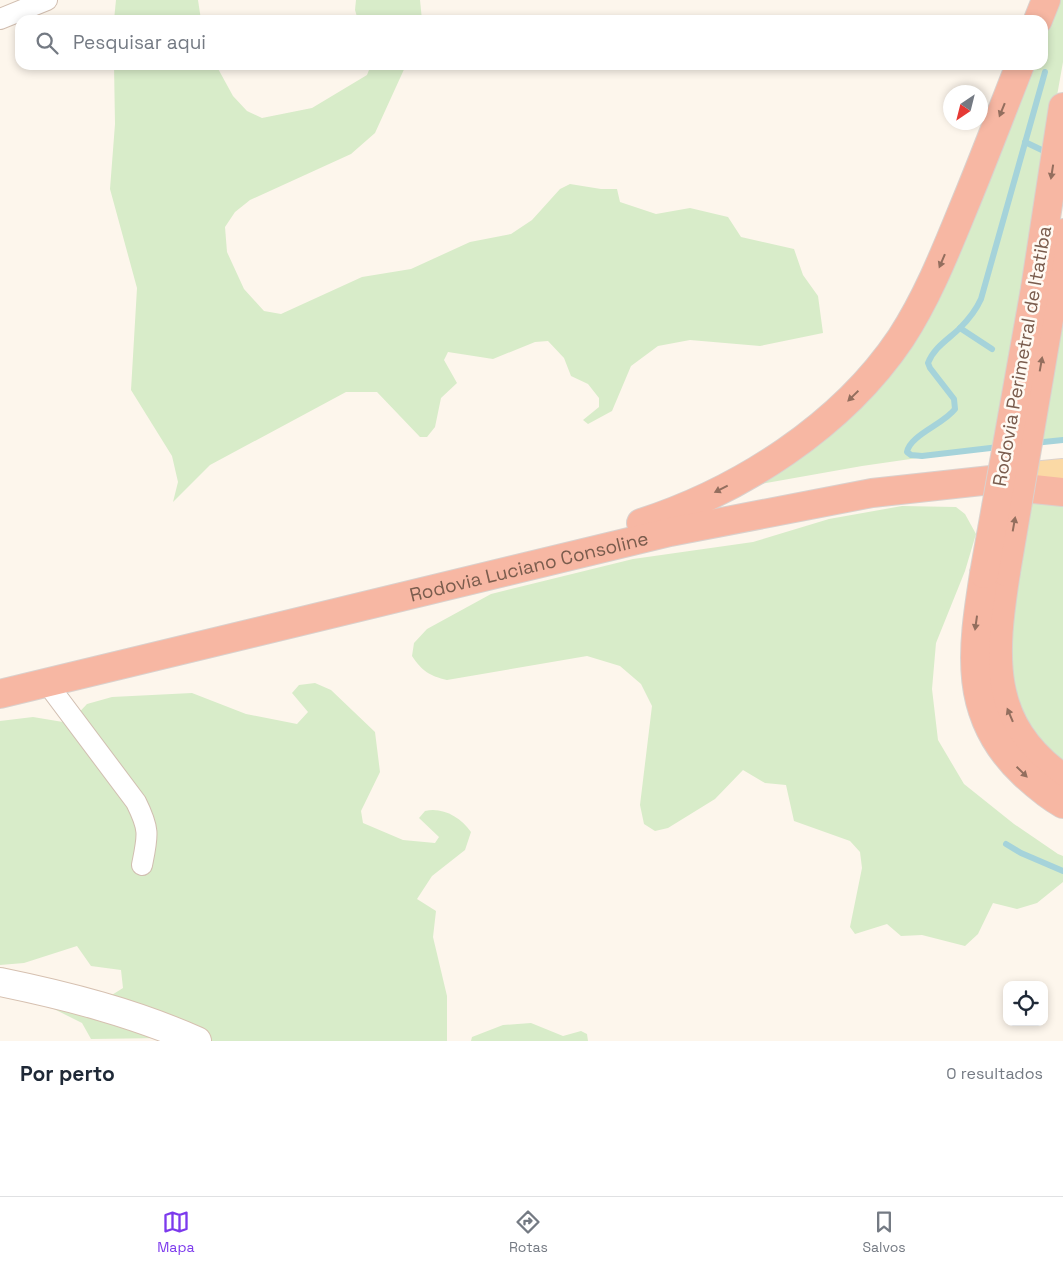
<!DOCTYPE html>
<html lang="pt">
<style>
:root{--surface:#fff;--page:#f6f6f7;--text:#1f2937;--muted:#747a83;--line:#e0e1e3;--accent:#7c3aed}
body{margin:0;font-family:"Space Grotesk",sans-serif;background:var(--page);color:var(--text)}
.controls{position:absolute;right:15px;bottom:15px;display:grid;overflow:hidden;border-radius:10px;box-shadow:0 2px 8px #0003}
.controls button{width:45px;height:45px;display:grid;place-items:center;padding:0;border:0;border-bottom:1px solid var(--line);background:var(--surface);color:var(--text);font:25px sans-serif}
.compass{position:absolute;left:943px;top:85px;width:45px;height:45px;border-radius:50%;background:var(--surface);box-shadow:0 2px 8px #0003;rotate:215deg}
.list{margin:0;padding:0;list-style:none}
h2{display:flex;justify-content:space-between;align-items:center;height:65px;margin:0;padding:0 20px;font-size:21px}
h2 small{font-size:16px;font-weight:400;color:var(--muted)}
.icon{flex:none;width:28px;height:28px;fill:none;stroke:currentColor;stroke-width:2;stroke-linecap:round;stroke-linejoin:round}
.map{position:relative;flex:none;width:1063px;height:1041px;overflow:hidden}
.search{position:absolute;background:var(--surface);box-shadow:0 2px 8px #0003;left:15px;right:15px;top:15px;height:55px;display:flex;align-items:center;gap:12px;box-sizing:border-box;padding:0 18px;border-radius:15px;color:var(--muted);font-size:19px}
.sheet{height:155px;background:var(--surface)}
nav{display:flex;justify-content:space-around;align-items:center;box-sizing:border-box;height:70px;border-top:1px solid var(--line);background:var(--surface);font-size:14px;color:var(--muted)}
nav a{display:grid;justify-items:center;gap:2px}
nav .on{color:var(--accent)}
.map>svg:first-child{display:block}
.green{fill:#d8ecc9}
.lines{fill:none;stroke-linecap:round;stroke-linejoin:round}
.stream{stroke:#a5d3da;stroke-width:6}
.street-casing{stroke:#d1beb0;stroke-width:22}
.secondary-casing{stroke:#d6c0b0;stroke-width:30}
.primary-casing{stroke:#dad1cd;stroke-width:30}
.highway-casing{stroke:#dad1cd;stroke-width:30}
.street{stroke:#fff;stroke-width:20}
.secondary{stroke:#fff;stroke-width:28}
.primary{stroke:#fbd9a5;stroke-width:28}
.highway{stroke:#f7b7a3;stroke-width:28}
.highway-bridge-casing{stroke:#dad1cd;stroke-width:30;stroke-linecap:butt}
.highway-bridge{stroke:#f7b7a3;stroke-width:28}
.oneway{fill:#936e5e}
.labels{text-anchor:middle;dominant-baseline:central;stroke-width:5;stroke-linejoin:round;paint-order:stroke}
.street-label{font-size:19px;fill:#7a5c4d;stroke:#fffaf3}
</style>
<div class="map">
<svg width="1063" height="1041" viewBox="0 0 1063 1041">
<rect width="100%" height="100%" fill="#fdf6ec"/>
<g class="green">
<polygon points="116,0 198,0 201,20 114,20"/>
<polygon points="356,0 420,0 422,20 358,20 355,10"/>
<polygon points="1057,0 1063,0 1063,62 1022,292 1063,283 1063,441 973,450 862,466 755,485 867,397 1032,65 1043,65 1043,37"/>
<polygon points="114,65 216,65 233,96 247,111 262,118 312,108 367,75 371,65 406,65 375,133 351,154 250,200 235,212 225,227 227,252 244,289 264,311 281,314 362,277 411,269 470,242 511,234 532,220 560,189 570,184 601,189 617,189 620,202 656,214 690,208 728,217 741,237 794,249 803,275 818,296 823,333 760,346 690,340 658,346 631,366 612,411 588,424 583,420 599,407 599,398 588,384 571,376 564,358 548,341 535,342 493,359 448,352 444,360 457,383 441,398 435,427 427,437 420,437 377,392 346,392 210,465 173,502 178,482 172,456 131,390 137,288 110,189 115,124"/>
<polygon points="1031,501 1063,502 1063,768 1038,741 1018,709 1007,652"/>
<path d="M902 506 956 507 965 514 976 534 965 571 936 643 932 689 938 740 964 784 1014 824 1058 854 1063 856V882L1037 903 1017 909 993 903 978 934 965 946 922 935 901 936 887 924 855 934 850 927 862 868 860 852 850 841 794 821 786 785 765 783 743 770 715 799 668 828 655 831 644 824 640 805 652 706 641 684 620 666 587 656 447 680C430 676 422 671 412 656L414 643 427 629 491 594 633 559 753 542 829 519Z"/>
<path d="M315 683 331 690 375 732 380 772 361 811 363 823 403 840 435 843 439 837 419 818 425 811C443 807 460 817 471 832L465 850 432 876 417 899 436 911 433 937 447 996V1041H170L163 1038 91 1039 82 1023 52 1008V1004L107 998 123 988 121 970 91 966 77 946 24 963 0 965V721L33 717 69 723 87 704 112 697 192 693 246 714 297 724 308 712 292 693 299 685Z"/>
<polygon points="531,1023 563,1036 581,1031 587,1034 588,1041 471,1041 472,1037 503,1025"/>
</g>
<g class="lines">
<g class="stream">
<polyline points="1025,142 1046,152"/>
<polyline points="960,328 992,349"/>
<polyline points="1034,443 1063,440"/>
<path d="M999 447 922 456 911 455 907 452C910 435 944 424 955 409L954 399 930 368 928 363C934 347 949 339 960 328 969 319 976 310 981 299L1045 72"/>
<polyline points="1006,844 1021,853 1063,871"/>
</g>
<defs>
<g id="street">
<polyline points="0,19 47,0"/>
<path d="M46 682 136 802C150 830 148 835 142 865"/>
</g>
<path id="secondary" d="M0 982C68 996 134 1013 197 1041"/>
<polyline id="primary" points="1000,479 1063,473"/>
<g id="highway">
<polyline points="1038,20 1046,0"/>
<polyline points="1055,284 1063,233"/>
<polyline points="1035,289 1063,107"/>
<path d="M641 523C740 491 842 426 901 338 927 298 945 253 963 209 983 161 1001 113 1020 65"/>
<path d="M1006 572C993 655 986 724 1063 778"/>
<path d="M984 574C972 650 962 716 1024 774 1036 785 1049 796 1063 804"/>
<path id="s1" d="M0 694 670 532 872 493 991 480 1024 488 1063 492"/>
</g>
</defs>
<use href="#street" class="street-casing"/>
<use href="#secondary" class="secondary-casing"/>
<use href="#primary" class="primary-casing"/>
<use href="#highway" class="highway-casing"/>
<use href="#street" class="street"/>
<use href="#secondary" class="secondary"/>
<use href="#primary" class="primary"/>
<use href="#highway" class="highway"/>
<defs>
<g id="highway-bridge">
<polyline points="1006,572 1055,284"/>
<polyline points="984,574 1035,289"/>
</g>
</defs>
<use href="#highway-bridge" class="highway-bridge-casing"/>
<use href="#highway-bridge" class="highway-bridge"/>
</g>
<defs><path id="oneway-solid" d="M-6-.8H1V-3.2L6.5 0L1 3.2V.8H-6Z" transform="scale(1.25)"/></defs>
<g class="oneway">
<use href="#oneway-solid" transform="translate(1002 110) rotate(112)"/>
<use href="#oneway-solid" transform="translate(1052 172) rotate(99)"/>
<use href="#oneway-solid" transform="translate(942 261) rotate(113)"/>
<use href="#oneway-solid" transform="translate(1041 364) rotate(-80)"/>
<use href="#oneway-solid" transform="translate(853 396) rotate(136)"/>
<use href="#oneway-solid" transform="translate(721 489) rotate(153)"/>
<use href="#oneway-solid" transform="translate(1014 524) rotate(-80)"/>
<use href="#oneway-solid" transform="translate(976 623) rotate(98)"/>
<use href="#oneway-solid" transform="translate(1010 715) rotate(-113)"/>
<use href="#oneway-solid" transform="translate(1022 772) rotate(44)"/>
</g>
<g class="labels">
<g class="street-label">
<text transform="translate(1022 356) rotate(-80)">Rodovia Perimetral de Itatiba</text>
<text stroke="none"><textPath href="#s1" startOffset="544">Rodovia Luciano Consoline</textPath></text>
</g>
</g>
</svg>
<div class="controls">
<button><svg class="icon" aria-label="locate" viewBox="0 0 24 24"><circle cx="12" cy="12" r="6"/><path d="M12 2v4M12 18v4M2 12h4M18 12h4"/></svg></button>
</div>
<svg class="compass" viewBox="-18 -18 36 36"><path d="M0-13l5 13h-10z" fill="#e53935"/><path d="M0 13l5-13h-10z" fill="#747a83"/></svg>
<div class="search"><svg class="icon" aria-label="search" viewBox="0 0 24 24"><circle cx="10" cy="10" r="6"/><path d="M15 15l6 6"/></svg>Pesquisar aqui</div>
</div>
<section class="sheet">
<h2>Por perto<small>0 resultados</small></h2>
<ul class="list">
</ul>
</section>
<nav>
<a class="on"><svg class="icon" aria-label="map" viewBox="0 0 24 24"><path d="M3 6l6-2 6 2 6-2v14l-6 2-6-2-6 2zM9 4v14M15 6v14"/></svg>Mapa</a>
<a><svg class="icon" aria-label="directions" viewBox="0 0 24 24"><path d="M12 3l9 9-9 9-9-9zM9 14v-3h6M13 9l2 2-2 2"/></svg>Rotas</a>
<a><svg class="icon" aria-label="saved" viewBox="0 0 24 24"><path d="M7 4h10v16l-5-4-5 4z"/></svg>Salvos</a>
</nav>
